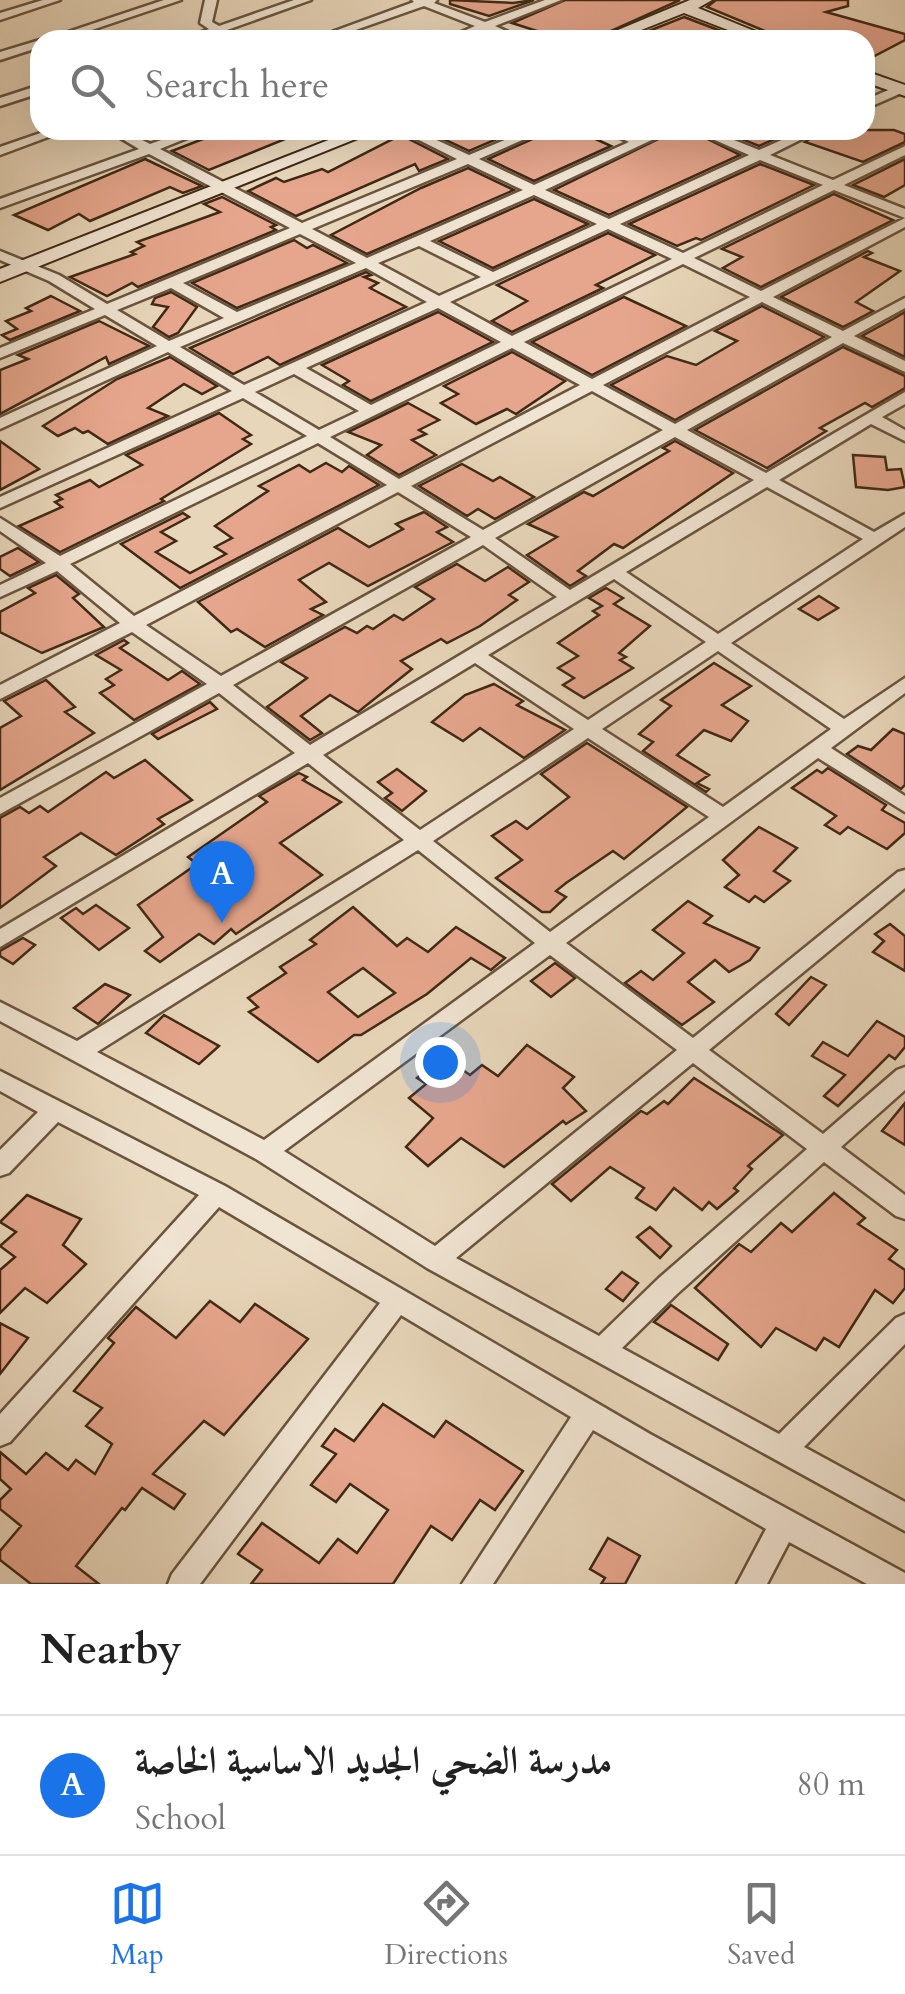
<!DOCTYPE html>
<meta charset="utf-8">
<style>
:root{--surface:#fff;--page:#f6f6f6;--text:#222;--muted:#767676;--line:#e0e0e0;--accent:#1a73e8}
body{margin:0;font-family:Cardo,Amiri,serif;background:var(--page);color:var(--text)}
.you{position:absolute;left:440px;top:1062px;width:35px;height:35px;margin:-25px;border:8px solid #fff;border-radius:50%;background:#1a73e8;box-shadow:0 0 0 15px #1a73e833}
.badge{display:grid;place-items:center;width:65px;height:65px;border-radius:50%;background:var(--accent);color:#fff;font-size:32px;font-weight:700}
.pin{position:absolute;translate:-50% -82px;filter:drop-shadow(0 2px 5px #0008)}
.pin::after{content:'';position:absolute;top:52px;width:35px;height:30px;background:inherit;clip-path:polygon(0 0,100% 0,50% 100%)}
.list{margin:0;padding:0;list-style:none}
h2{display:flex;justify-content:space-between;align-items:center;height:130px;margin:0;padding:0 40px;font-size:42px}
h2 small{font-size:32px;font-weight:400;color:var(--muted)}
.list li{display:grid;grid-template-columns:65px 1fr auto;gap:30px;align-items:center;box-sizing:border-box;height:140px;padding:0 40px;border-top:2px solid var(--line)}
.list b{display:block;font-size:38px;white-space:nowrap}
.list p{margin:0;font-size:32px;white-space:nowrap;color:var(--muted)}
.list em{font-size:32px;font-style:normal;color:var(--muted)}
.icon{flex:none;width:55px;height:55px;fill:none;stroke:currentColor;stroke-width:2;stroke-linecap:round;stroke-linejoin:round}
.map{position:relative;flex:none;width:905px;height:1584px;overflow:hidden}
.search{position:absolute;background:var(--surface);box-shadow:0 10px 40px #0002;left:30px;right:30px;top:30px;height:110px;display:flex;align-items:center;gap:25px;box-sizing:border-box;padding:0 35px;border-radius:30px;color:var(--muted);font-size:38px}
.sheet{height:270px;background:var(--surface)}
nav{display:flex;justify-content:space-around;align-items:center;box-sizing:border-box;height:140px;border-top:2px solid var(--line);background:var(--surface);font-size:28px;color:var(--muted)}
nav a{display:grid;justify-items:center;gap:5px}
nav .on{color:var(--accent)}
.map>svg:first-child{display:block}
.building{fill:#e6a68d;stroke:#402914;stroke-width:2.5;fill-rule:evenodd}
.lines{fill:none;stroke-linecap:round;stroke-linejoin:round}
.street-casing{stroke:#6a543e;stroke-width:5}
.secondary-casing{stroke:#402914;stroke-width:4}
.street{fill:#f0e4d2;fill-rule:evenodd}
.secondary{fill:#f0e4d2;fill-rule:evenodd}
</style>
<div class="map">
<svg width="905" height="1584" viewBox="0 0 905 1584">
<rect width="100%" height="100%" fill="#e8d6ba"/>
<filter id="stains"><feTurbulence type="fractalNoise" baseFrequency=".002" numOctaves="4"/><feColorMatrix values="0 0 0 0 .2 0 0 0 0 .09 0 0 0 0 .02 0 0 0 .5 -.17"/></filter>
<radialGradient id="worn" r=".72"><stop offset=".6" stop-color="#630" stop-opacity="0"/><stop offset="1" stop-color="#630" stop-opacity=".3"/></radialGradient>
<g class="building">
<polygon points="450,0 513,3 534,0 489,16 450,4"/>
<polygon points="565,0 680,0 591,40 565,40 512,23"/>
<polygon points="716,0 848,0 848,6 826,12 905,34 905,40 865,61 865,40 788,39 772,34 707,7"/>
<polygon points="684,17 742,39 626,40"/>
<polygon points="226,130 305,130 305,131 209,170 172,151"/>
<polygon points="424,130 518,130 469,151"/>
<polygon points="677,130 689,130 740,155 609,215 554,190"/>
<polygon points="719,130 795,130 759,146"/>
<polygon points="823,130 894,130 905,134 905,142 863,162 805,142"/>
<polygon points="578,131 611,146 534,181 488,159 548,132 567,136"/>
<polygon points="401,135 448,159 419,171 415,164 296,216 248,191 276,178 284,182 322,169 328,172"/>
<polygon points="145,159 202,186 183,193 170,187 90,221 79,214 48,230 14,215"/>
<polygon points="905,159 905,185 884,197 853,185"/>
<polygon points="760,164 814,185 701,240 696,238 677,246 629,224"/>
<polygon points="468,168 514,190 367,254 331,235 421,188"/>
<polygon points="834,194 893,220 761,287 723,268 742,257 722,249"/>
<polygon points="222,197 276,225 271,227 276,230 138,287 132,283 107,296 70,277 135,254 131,252 144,246 137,242 220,212 204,204"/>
<polygon points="534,199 588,224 493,268 439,241"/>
<polygon points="608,233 655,255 596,285 603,288 512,332 492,321 527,301 497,285"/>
<polygon points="294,240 307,248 313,245 347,263 237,308 192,283"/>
<polygon points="868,251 872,253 864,257 900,271 856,302 873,311 843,327 781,297"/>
<polygon points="366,272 371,275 364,277 378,283 370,288 406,307 280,365 268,357 233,374 190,348"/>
<polygon points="171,292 197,307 178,333 169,337 153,327 168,307 152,304 155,298"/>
<polygon points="51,296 80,311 10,340 2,335 17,329 6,321 31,311 26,308"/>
<polygon points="624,297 686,326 592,375 532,342"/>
<polygon points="762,306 824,337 675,420 611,385 667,356 696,365 737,341 715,331"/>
<polygon points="438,312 493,342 371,401 343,385 349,381 322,365"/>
<polygon points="905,312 905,357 862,336 893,319"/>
<polygon points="99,321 149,346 109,364 106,357 0,414 0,370 28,359 18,355"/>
<polygon points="843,347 905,376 905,388 872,407 865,403 820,428 826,431 767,468 695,430"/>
<polygon points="512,352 565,381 516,414 507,409 476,424 441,403 458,394 444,386"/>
<polygon points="170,357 217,386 202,394 184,384 148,408 168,416 108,444 88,431 83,433 75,428 58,436 43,426 117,379"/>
<polygon points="408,403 439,420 419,430 426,434 412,440 436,455 399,475 367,455 381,445 348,432"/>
<polygon points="219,413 251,435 243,439 251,444 161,499 164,501 60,552 19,526 62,507 55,502 62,499 56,495 90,480 99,487 142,465 126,455"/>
<polygon points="0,441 39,469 0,490"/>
<polygon points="675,441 733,473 623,548 614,544 578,571 586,576 570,586 527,555 557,537 528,524 584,492 593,496 669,451 663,448"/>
<polygon points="853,455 885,457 887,470 901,469 905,487 888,490 856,487"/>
<polygon points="326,463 342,472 349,466 379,485 180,588 121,544 183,513 189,517 161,532 176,541 156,552 190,573 226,554 215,547 232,538 215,526 268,491 259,486 299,465 310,472"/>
<polygon points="462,464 493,481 500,477 534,497 495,519 478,509 467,516 419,486"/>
<polygon points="424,512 447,527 437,532 453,542 368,586 329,563 299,580 326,602 311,609 323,615 265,647 237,629 231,632 198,602 338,528 369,547 403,529 396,524"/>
<polygon points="18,548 39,562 10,576 0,569 0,557"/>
<polygon points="457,564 485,581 508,567 529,582 509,595 517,600 480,626 447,643 441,639 401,661 412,669 358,712 330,695 301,716 322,733 310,740 267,707 307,678 281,662 345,627 357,633 367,626 373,629 394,615 403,620 434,599 415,587"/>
<polygon points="56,575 79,594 73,598 104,627 42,653 0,632 0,612 35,593 28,588"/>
<polygon points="606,588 623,598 614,604 650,626 619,653 626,657 620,660 633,668 584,698 563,685 574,678 558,668 578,656 558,643 599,615 593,611 602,606 589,598"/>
<polygon points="819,596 838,608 818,620 799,609"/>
<polygon points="124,640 128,643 120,648 168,680 182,671 200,684 134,720 100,693 114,685 106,679 121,670 96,655"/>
<polygon points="714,663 751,686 722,705 748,721 731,741 704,730 677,755 709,775 697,783 709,789 706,792 643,751 653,742 639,734 671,706 661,700"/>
<polygon points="46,680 75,707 65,712 94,733 0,790 0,728 21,716 4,701"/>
<polygon points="494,684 523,701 517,705 565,730 524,758 480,728 463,741 432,722 465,695"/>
<polygon points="210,702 217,709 158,739 152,734"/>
<polygon points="893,729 905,734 905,785 901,789 847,754 858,746 871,750"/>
<polygon points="587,743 687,807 624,859 613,851 566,883 556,891 566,897 550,912 542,912 496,878 522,860 492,836 516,821 527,829 569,797 541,774"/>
<polygon points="145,760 192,800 158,819 164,824 116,855 81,833 44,857 56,866 0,908 0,818 20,807 29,813 40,806 48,812 106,772 114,778"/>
<polygon points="828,768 886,805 882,810 905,823 905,833 887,849 848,827 840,834 825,825 836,816 792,788 817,770 822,773"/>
<polygon points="397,769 426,791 402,811 385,798 392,793 378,782"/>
<polygon points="299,773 307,777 303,780 341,802 280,843 322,875 236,934 231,929 214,944 199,934 160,962 145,951 163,937 138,905 197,864 188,857 267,802 259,796"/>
<polygon points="759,827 797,848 774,871 790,881 764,902 755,896 749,902 725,887 739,875 723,860"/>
<polygon points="688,901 712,916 704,923 759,948 750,960 729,972 715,960 688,982 714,1002 682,1025 625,983 641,971 653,980 684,953 653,930"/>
<polygon points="96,905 129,928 99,950 61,918 76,908 83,914"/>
<path d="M353 907 397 946 407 938 428 952 456 927 505 958 491 970 471 958 427 994 361 1035H354L318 1062 249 1012 258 1007 248 998 286 973 280 967 316 944 310 940ZM363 968 395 993 358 1017 328 992Z"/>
<polygon points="890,924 905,936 905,971 873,952 884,941 875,934"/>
<polygon points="23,938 35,945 13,964 0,956 0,951"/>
<polygon points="555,963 575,978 551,997 531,981"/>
<polygon points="811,977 826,985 789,1025 776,1014"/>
<polygon points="105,984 130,995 98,1024 74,1008"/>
<polygon points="164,1015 219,1046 199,1064 146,1033"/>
<polygon points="877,1021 905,1037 905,1047 895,1059 889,1055 838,1106 824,1096 845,1075 812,1056 823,1042 848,1056"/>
<polygon points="527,1045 574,1077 563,1088 586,1111 566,1124 563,1121 504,1167 461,1138 428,1166 406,1147 433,1118 409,1098 426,1084 417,1078 443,1056 470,1075 482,1065 498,1076"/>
<polygon points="694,1078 783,1135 748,1166 752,1169 734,1188 738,1191 717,1209 709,1202 702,1210 674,1188 656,1210 636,1198 644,1188 610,1167 571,1201 552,1184 641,1111 647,1114 664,1101 668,1104"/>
<polygon points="905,1103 905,1145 882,1131"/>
<polygon points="834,1193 865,1218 858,1224 897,1250 889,1259 905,1270 905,1288 893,1303 875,1290 839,1347 824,1338 816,1350 776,1328 761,1347 695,1288 739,1244 751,1252 781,1223 792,1232"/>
<polygon points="27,1195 81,1219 63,1245 86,1264 47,1303 25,1288 0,1313 0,1270 15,1257 0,1246 16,1232 0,1222"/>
<polygon points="650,1227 671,1246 660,1258 637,1237"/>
<polygon points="622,1272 638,1283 623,1301 606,1289"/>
<polygon points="210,1301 240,1322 255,1304 308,1339 224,1435 204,1421 153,1474 185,1494 174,1509 142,1488 125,1510 122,1508 76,1566 99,1584 31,1584 0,1560 0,1551 21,1526 0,1509 0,1500 11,1489 0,1479 0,1452 26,1474 46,1453 68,1470 76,1460 95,1474 112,1444 86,1426 102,1408 74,1391 114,1343 108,1338 136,1307 176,1338"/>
<polygon points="671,1305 728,1344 718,1360 654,1322"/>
<polygon points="0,1323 28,1338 0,1374"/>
<polygon points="383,1404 434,1437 446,1421 523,1471 495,1510 480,1500 452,1540 431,1526 393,1584 251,1584 262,1570 238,1554 262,1523 319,1563 338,1539 357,1553 388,1510 350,1484 336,1502 311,1485 336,1454 322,1446 335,1429 354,1441"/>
<polygon points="608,1538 640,1556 625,1584 601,1584 605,1578 590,1569"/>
</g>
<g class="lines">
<defs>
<g id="street">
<polygon points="43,0 60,0 0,20 0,13"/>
<polygon points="164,0 181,0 62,40 44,40"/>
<polygon points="205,0 217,0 212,22 219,26 294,0 311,0 227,30 242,40 228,40 217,34 199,40 182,40 209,29 200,23"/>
<polygon points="412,0 437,0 434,3 485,22 545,0 561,0 495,26 526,40 510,40 485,30 460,40 443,40 475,26 424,6 327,40 310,40 414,2"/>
<polygon points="40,40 40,47 0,60 0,52"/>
<polygon points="40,85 40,93 0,106 0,98"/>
<polygon points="900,85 904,86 904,92 865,109 865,100"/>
<polygon points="49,130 67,130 0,155 0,147"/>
<path d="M107 130H123L150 144 189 130H207L160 149 302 223 457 159 399 130H415L469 155 528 130H545L479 159 534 185 629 142 603 130H620L639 138 657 130H673L545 190 609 219 749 155 692 130H709L759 150 804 130H820L770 155 833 180 905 146V155L844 185 905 209V227L773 297 843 331 905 298V308L854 336 905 361V372L843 343 687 430 766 473 905 392V404L882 417 905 430V441L871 424 779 480 874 532 905 514V527L731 643 844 719 905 678V693L831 748 905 796V812L818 758 566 943 693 1038 898 872 905 870V888L709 1050 823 1134 897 1070 905 1067V1090L841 1147 905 1195V1219L896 1216 824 1162 677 1294 622 1348 779 1434 896 1318 905 1314V1344L804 1447 905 1502V1531L427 1268 256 1159 0 1021V1002L77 1041 404 840 308 763 0 947V929L295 753 219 693 0 814V798L207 684 132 632 0 699V685L120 623 57 571 0 597V585L46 563 0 531V518L60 556 307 436 243 398 0 508V497L232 391 168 352 0 429V418L157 346 105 315 0 358V348L95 309 49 281 0 260V251L59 275 107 304 290 228 149 154 0 208V199L139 149ZM760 160 823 185 683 253 620 224ZM468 164 523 190 367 258 312 229ZM834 190 905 218 761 291 694 258ZM534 195 597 224 493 272 430 241ZM608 229 672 259 512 336 450 302ZM300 234 356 263 237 312 183 283ZM419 246 481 277 439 296 378 263ZM683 264 750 297 592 379 524 342ZM366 268 427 302 244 385 180 347ZM171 288 224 318 169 341 117 310ZM762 302 832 337 675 424 603 385ZM438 308 501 342 371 405 306 368ZM512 348 580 385 399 479 330 437ZM294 374 359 411 319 430 255 392ZM592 391 663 430 483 530 411 486ZM675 437 754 480 570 590 495 538ZM318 443 387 485 134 616 70 564ZM767 487 863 539 718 634 626 572ZM398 492 471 537 221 676 146 625ZM483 545 557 597 310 745 233 685ZM614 579 706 642 588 720 488 655ZM718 651 831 729 723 807 602 729ZM475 663 574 729 420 830 323 755ZM588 738 709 817 550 932 433 841ZM418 850 535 943 264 1140 97 1052ZM550 955 677 1050 435 1246 284 1151ZM693 1063 807 1149 659 1278 599 1336 456 1258Z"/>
<polygon points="0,1071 225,1186 650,1434 905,1573 905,1584 867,1584 789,1542 767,1584 737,1584 766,1529 593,1430 493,1584 462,1584 571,1417 401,1315 200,1584 168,1584 172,1574 380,1303 219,1207 10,1442 0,1446 0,1414 199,1195 58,1122 9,1173 0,1176 0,1150 38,1112 0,1091"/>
</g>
<g id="secondary">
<polygon points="690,0 712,0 698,8 776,40 754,40 684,13 616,40 594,40"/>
<polygon points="865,71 905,85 905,96 865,82"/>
<polygon points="354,130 378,130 0,282 0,269"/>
</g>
</defs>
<use href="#street" class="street-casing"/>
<use href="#secondary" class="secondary-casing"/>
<use href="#street" class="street"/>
<use href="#secondary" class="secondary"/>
</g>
<rect width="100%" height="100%" filter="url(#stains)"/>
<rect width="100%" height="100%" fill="url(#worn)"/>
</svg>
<div class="you"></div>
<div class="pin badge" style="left:222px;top:923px">A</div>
<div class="search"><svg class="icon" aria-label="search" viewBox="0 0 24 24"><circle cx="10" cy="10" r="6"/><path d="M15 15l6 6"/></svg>Search here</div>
</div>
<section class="sheet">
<h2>Nearby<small></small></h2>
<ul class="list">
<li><span class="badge">A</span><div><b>مدرسة الضحي الجديد الاساسية الخاصة</b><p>School</p></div><em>80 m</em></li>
</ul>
</section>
<nav>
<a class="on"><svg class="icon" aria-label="map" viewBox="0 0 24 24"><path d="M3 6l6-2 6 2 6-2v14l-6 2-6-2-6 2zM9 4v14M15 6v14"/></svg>Map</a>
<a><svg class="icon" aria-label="directions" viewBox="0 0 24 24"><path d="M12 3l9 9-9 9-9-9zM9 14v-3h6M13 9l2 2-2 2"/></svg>Directions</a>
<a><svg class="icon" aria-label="saved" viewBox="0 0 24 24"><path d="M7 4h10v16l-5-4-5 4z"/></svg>Saved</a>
</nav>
